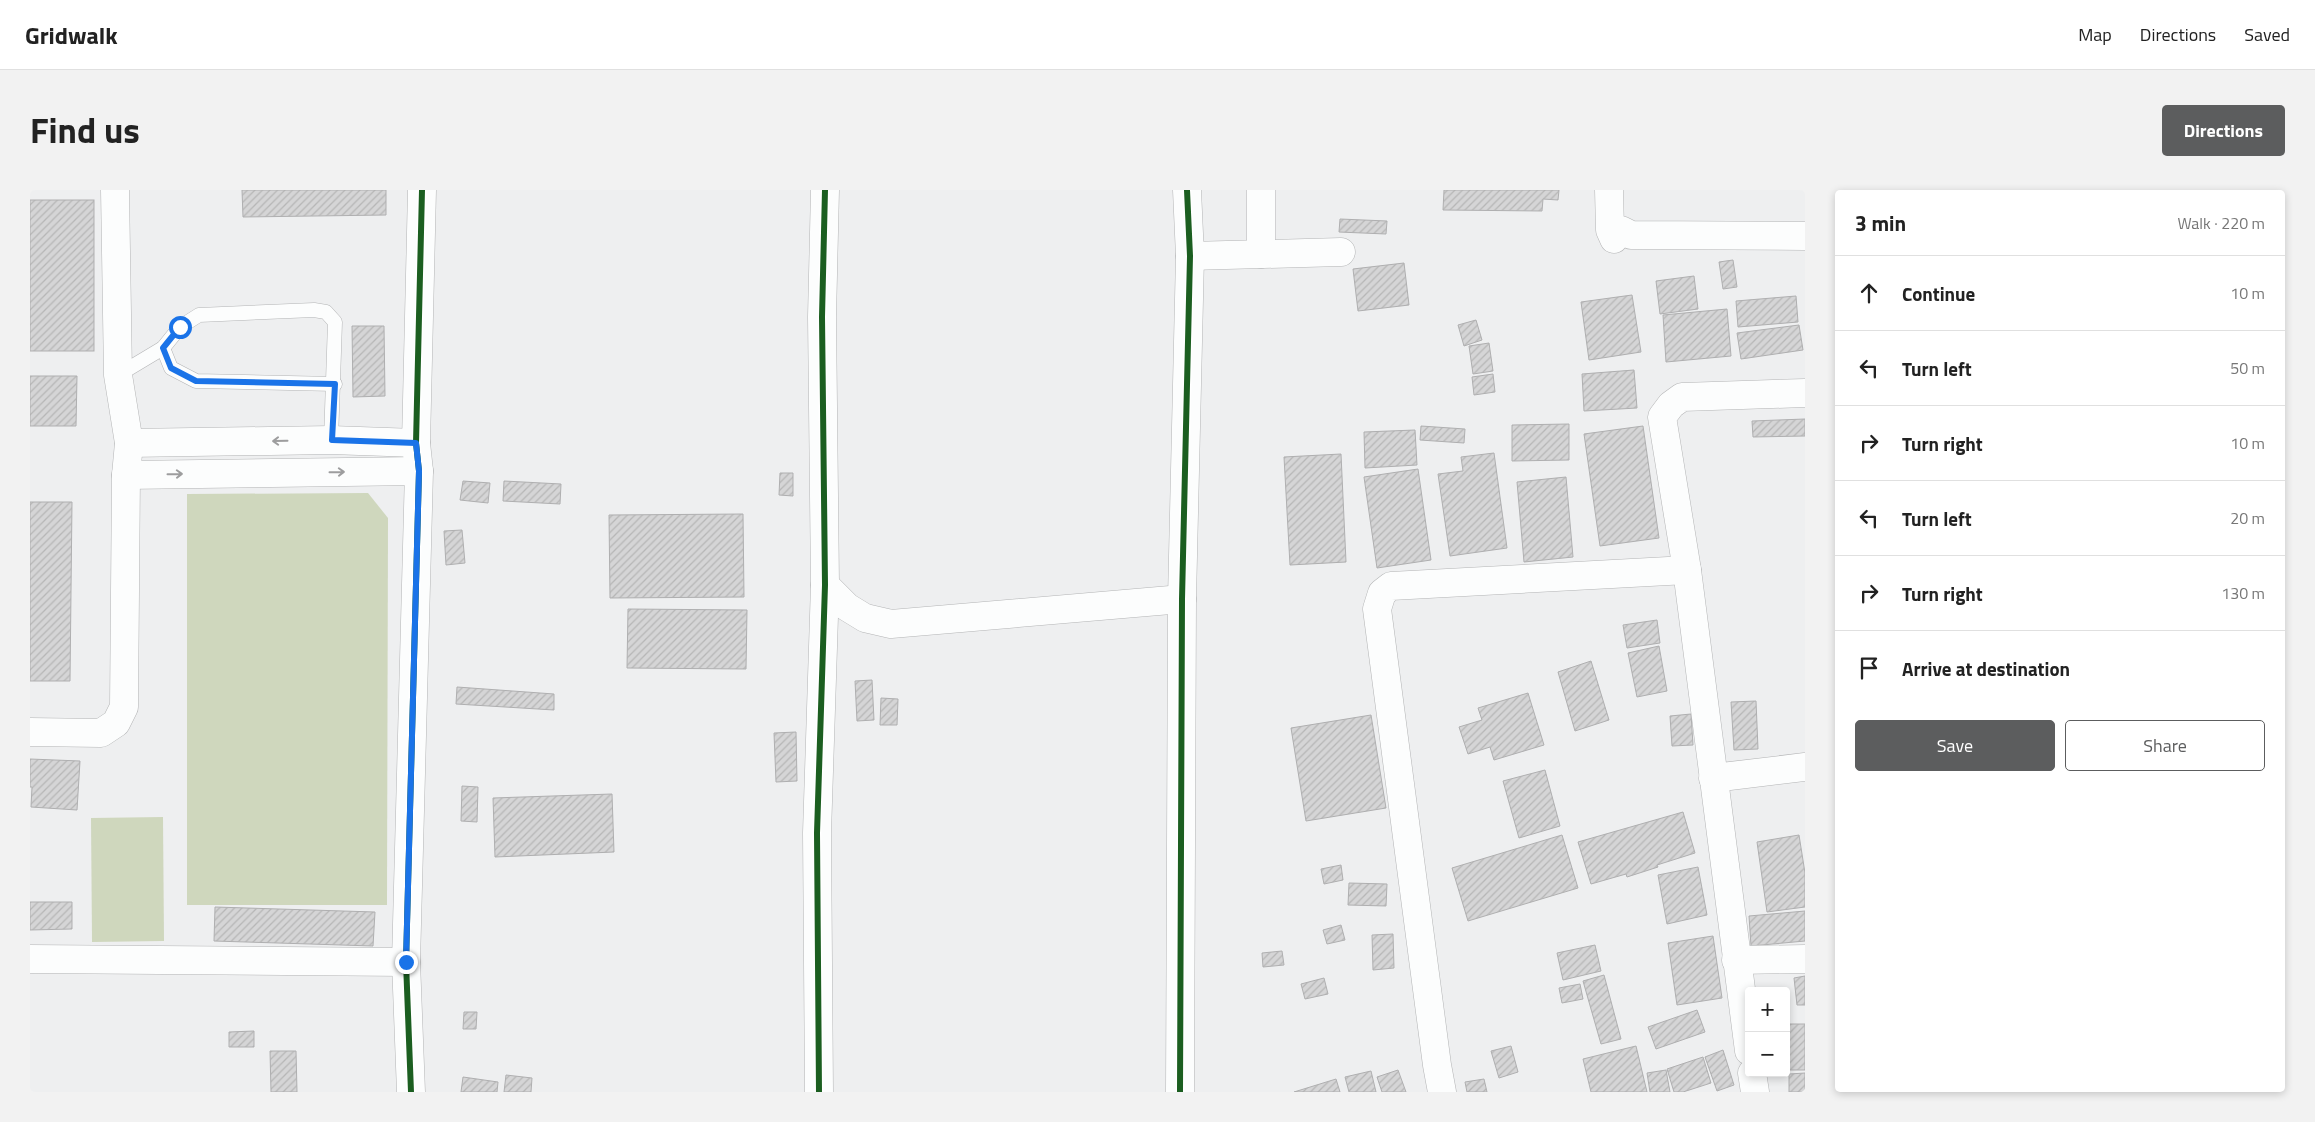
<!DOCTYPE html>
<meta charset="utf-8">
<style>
:root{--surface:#fff;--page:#f2f2f2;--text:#222;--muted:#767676;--line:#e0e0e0;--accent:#5c5d5e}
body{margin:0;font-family:"Titillium Web",sans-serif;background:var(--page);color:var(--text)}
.controls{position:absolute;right:15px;bottom:15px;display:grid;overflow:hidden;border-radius:5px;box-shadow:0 2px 8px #0003}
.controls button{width:45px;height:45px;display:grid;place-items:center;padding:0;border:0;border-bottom:1px solid var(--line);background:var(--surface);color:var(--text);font:25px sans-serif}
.stop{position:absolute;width:15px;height:15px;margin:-11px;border:4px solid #1a73e8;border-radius:50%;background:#fff}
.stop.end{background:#1a73e8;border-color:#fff;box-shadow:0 1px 5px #0008}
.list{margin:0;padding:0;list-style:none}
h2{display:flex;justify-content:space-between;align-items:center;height:65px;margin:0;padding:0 20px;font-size:21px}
h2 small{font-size:16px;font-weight:400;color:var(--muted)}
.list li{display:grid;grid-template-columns:32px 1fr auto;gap:15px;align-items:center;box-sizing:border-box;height:75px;padding:0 20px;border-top:1px solid var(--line)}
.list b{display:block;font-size:19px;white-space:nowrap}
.list em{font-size:16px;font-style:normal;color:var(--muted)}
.actions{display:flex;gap:10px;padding:15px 20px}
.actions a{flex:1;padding:11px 0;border:1px solid var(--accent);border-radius:5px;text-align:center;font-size:18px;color:var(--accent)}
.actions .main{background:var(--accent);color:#fff}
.icon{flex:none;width:28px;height:28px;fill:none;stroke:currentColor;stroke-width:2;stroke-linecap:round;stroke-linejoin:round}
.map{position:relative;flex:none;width:1775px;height:902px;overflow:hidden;border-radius:5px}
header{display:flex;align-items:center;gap:30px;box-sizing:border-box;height:70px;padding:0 25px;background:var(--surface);border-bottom:1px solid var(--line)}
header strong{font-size:24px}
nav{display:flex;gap:28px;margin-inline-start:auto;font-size:18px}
.intro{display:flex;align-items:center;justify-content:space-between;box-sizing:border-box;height:120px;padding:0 30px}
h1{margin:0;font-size:35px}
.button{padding:12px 22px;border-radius:5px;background:var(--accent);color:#fff;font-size:18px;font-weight:700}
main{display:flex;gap:30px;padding:0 30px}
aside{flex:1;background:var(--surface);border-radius:5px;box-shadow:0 2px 8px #0003}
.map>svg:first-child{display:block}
.grass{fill:#cfd7bd}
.building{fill:url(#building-hatch);stroke:#afafb0}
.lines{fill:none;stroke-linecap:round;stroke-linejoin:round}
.lane-casing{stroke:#b3b4b5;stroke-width:15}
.street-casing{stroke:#b3b4b5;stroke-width:29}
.lane{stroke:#fcfdfd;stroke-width:14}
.street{stroke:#fcfdfd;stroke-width:28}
.cycleway-casing{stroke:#fff;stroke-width:9}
.cycleway{stroke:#1b5e20;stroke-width:6}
.oneway{stroke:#9d9d9e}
.route{stroke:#1a73e8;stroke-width:6}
</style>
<header>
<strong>Gridwalk</strong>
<nav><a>Map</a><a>Directions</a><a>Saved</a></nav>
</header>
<div class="intro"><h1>Find us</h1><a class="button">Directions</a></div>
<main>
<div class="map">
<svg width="1775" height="902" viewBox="0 0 1775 902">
<defs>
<pattern id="building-hatch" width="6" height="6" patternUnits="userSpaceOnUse" patternTransform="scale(1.25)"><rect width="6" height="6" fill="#d5d5d6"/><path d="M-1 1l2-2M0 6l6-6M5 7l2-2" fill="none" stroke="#b6b6b6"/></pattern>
</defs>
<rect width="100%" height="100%" fill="#eeeff0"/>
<g class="grass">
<polygon points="338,303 358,328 357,715 157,715 157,304"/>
<polygon points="133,627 134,751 62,752 61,628"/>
</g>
<g class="building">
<polygon points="212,0 356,0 356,25 213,27"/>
<polygon points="1414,0 1529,0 1528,10 1513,9 1512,21 1413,20"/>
<rect x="0" y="10" width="64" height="151"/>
<polygon points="1310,29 1357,31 1356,44 1309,42"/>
<polygon points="1703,70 1707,97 1693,99 1689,72"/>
<polygon points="1374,73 1379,115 1328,121 1323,79"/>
<polygon points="1664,86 1668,119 1630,124 1626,91"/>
<polygon points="1602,105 1611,162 1559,170 1551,112"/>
<polygon points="1766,106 1768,132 1708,137 1706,111"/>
<polygon points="1697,119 1701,166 1636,172 1633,125"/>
<polygon points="1446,130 1452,150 1434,156 1428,135"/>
<polygon points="1769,135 1773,160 1711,169 1707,143"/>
<polygon points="322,136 354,136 355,206 323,207"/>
<polygon points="1459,153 1463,181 1443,184 1439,156"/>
<polygon points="1604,180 1607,218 1554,221 1552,184"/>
<polygon points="1463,184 1465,202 1444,205 1442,187"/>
<polygon points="0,186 47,186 46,236 0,236"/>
<polygon points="1775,229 1775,246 1723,247 1722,231"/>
<polygon points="1539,234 1539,270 1482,271 1482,235"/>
<polygon points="1391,236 1435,239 1434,253 1390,250"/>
<polygon points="1613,236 1629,348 1570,356 1554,244"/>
<polygon points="1385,240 1387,275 1335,278 1334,242"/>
<polygon points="1464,263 1477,358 1420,366 1408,284 1433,281 1431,267"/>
<polygon points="1311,264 1316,372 1260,375 1254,267"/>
<polygon points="1388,279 1401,370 1347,378 1334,287"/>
<polygon points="750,283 763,283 763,306 749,305"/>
<polygon points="1536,287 1543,367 1494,372 1487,292"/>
<polygon points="433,291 460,293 458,313 430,310"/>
<polygon points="474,291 531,294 530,314 473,311"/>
<polygon points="0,312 42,312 40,491 0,491"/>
<polygon points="713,324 714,407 580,408 579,325"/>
<polygon points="432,340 435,373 416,375 414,341"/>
<polygon points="598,419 717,420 716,479 597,478"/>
<polygon points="1627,430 1630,453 1597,458 1593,435"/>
<polygon points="1629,456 1637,501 1607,507 1598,463"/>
<polygon points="1561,471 1579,530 1545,541 1528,482"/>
<polygon points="842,490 844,530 827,531 825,491"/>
<polygon points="427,497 524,504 524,520 426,514"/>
<polygon points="1498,503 1514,555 1464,570 1460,557 1438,564 1429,537 1452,530 1448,518"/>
<polygon points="851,508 868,509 867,535 850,535"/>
<polygon points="1726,511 1728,559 1704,560 1701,512"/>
<polygon points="1661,524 1663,555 1642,556 1640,526"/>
<polygon points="1341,525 1356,618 1276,631 1261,538"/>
<polygon points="766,542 767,591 746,592 744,543"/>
<polygon points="0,569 50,571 47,620 1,617 2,597 0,597"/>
<polygon points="1515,580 1530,636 1489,648 1473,591"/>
<polygon points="432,596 448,597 447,632 431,631"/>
<polygon points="582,604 584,662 465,667 463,608"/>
<polygon points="1653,622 1665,663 1627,675 1628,677 1597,687 1596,684 1561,694 1548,652"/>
<polygon points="1532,645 1548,698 1438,731 1422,678"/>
<polygon points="1769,645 1775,683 1775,717 1737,722 1727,652"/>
<polygon points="1311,675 1313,690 1294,694 1291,679"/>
<polygon points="1668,677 1677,725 1637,734 1628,685"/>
<polygon points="1319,693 1357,694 1356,716 1318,715"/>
<polygon points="0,712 42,712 42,739 0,740"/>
<polygon points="185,717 345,722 343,756 184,751"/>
<polygon points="1775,721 1775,751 1721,756 1719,726"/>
<polygon points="1311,735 1315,750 1297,754 1293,740"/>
<polygon points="1363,744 1364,778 1343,780 1342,745"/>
<polygon points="1683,746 1692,808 1647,815 1638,753"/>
<polygon points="1565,755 1571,781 1533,790 1527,763"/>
<polygon points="1252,761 1254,775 1233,777 1232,763"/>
<polygon points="1574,785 1591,849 1571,854 1553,791"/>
<polygon points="1775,786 1775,815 1767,815 1764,788"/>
<polygon points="1294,788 1298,804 1275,809 1271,794"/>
<polygon points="1550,794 1553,809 1532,813 1529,798"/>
<polygon points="1667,820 1675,842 1626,859 1618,837"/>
<polygon points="434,822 447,822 446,839 433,839"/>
<rect x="1758" y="834" width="17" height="46"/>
<polygon points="224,841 224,857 199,857 199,842"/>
<polygon points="1481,856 1488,882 1469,888 1461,861"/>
<polygon points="1606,856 1617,902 1561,902 1553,869"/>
<polygon points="1693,860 1704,895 1687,901 1675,867"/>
<polygon points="240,861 266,861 267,902 241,902"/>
<polygon points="1673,867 1681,893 1653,902 1644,902 1637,879"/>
<polygon points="1368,880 1376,902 1352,902 1347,887"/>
<polygon points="1636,880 1640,902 1620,902 1617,883"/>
<polygon points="1341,881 1346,902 1319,902 1315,887"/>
<polygon points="1775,883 1775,902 1759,902 1759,884"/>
<polygon points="476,885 502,888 501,902 474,902"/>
<polygon points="433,887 468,892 467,902 431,902"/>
<polygon points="1306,889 1310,902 1264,902"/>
<polygon points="1454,889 1457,902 1437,902 1435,892"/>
</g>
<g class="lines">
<defs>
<g id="lane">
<polyline points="133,158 141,178 166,191 305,194"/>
<polyline points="88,185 133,158 150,137 169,125 284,120 296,122 305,132 301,250"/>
</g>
<g id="street">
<polyline points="1231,0 1231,64"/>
<polyline points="1579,0 1580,40 1584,49 1591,40 1601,45 1775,46"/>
<polyline points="1160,66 1311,62"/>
<polyline points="99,253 301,250 386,253"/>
<polyline points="96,285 389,281"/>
<polyline points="795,395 817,417 835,428 861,434 1152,409"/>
<polyline points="0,542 71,543 86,533 94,517 96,285 99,253 88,185 85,0"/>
<polyline points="1683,588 1775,577"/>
<polyline points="0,769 376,772"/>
<polyline points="1706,770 1775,769"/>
<polyline points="1719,861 1657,380 1632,227 1641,215 1652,207 1775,203"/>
<polyline points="1722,883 1725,902"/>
<polyline points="381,902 376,772 389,281 386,253 392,0"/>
<polyline points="789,902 787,643 795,395 792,127 795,0"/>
<polyline points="1150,902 1152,409 1160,66 1157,0"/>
<polyline points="1412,902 1407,875 1347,419 1352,403 1361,396 1657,380"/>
</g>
</defs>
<use href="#lane" class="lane-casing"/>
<use href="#street" class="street-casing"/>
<use href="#lane" class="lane"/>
<use href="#street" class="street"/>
<defs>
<g id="cycleway">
<polyline points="381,902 376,772 389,281 386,253 392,0"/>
<polyline points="789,902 787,643 795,395 792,127 795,0"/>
<polyline points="1150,902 1152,409 1160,66 1157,0"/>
</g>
</defs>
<use href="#cycleway" class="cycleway-casing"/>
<use href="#cycleway" class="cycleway"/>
</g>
<defs><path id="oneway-shaft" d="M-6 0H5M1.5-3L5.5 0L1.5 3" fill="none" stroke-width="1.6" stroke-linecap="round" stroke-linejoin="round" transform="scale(1.25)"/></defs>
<g class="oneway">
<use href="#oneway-shaft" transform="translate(250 251) rotate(179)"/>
<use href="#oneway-shaft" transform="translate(307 282) rotate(-1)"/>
<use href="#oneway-shaft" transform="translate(145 284) rotate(-1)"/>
</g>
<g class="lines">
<polyline class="route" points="150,137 133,158 141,178 166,191 305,194 302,250 386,253 389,281 376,772"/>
</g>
</svg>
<div class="controls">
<button>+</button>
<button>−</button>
</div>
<div class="stop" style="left:150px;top:137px"></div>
<div class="stop end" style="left:376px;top:772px"></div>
</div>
<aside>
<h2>3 min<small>Walk · 220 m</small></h2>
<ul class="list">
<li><svg class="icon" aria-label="ahead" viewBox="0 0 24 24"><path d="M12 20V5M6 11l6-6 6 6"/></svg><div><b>Continue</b></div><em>10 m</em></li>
<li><svg class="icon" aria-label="left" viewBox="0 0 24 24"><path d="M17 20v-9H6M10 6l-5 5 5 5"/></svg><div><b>Turn left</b></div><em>50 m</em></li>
<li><svg class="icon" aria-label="right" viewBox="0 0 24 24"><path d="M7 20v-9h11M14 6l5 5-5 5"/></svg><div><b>Turn right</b></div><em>10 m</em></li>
<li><svg class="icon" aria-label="left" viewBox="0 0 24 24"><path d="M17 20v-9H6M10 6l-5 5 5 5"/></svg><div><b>Turn left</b></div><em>20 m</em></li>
<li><svg class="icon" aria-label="right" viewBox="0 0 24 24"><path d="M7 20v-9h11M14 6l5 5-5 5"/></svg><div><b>Turn right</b></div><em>130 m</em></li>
<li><svg class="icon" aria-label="arrive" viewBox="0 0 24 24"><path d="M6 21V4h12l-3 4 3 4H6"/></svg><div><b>Arrive at destination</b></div></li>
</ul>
<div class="actions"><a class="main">Save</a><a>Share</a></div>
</aside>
</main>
